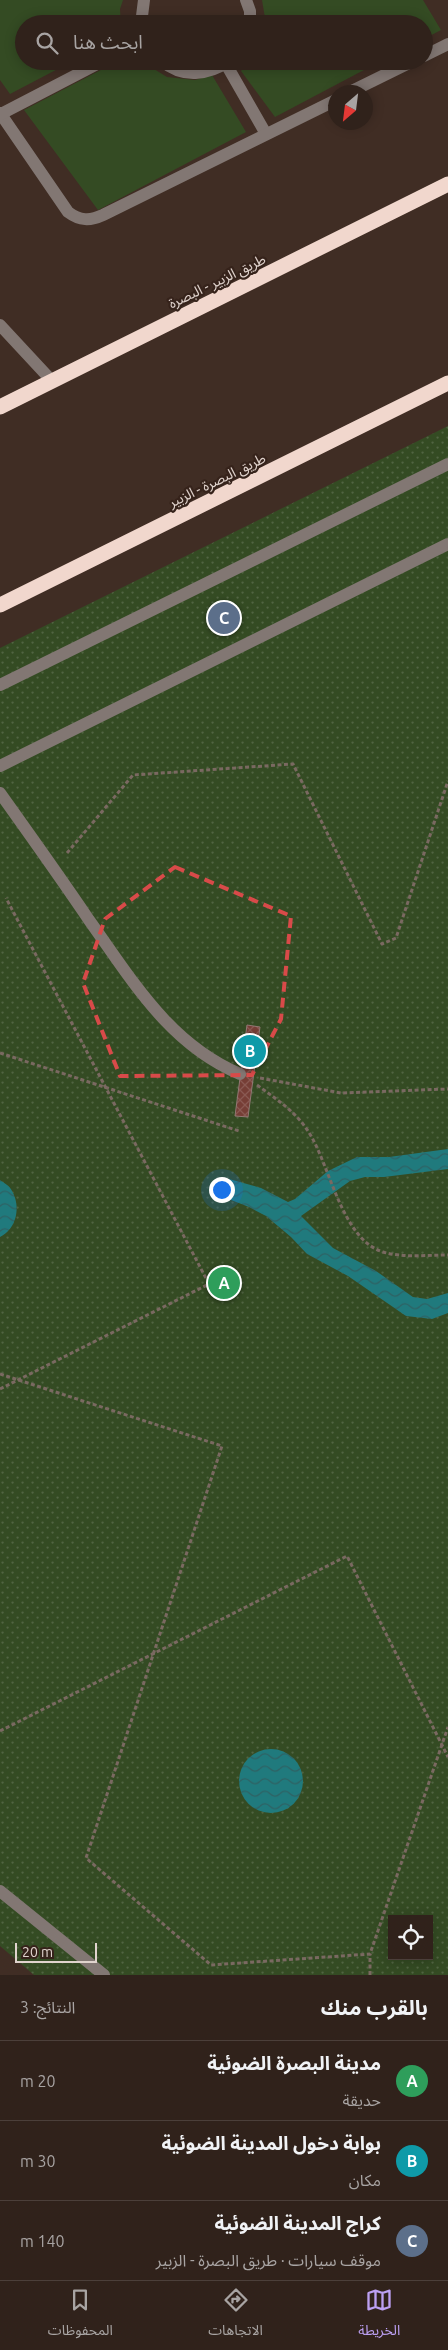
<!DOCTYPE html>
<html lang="ar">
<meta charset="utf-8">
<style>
:root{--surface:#30221b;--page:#3c2f28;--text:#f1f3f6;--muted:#a8a4a3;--line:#4b3f3a;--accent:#bca0f2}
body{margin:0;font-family:Ubuntu,"Noto Sans Arabic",sans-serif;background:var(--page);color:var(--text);direction:rtl}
.controls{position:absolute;right:15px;bottom:15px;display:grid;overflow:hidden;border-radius:0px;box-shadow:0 2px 12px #0003}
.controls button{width:45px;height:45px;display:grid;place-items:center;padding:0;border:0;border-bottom:1px solid var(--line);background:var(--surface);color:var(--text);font:25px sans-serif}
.compass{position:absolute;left:328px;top:85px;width:45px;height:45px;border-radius:50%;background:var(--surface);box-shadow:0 2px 12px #0003;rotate:208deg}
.scale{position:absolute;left:15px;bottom:12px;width:82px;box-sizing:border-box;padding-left:5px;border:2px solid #e0d3cd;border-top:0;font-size:14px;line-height:18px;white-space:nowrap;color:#e0d3cd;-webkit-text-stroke:4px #36231b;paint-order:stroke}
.you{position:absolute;left:221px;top:1189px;width:18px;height:18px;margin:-12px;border:4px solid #fff;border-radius:50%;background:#1a73e8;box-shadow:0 0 0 8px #1a73e833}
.badge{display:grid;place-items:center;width:32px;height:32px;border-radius:50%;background:var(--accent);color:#fff;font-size:16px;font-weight:700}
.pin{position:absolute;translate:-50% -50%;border:2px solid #fff;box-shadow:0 1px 5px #0006}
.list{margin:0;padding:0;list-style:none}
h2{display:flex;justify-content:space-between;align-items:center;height:65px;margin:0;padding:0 20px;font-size:21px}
h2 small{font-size:16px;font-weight:400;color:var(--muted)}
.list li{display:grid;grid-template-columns:32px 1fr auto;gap:15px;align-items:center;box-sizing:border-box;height:80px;padding:0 20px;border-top:1px solid var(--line)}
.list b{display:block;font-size:19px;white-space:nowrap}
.list p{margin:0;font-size:16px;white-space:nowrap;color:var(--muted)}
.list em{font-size:16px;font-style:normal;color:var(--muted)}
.icon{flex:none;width:28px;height:28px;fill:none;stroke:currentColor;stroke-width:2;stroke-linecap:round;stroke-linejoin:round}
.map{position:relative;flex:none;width:448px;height:1975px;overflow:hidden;direction:ltr}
.search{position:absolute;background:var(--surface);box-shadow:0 2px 12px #0003;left:15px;right:15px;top:15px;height:55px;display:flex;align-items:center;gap:12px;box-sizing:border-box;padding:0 18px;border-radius:28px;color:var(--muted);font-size:19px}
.sheet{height:305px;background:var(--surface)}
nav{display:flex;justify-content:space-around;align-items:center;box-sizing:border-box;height:70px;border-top:1px solid var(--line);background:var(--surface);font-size:14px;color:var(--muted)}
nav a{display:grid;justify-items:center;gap:2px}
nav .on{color:var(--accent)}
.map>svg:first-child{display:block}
.grass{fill:#344b23}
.park{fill:url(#park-dots);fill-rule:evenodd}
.water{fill:url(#water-waves)}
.building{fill:url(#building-cross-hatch);stroke:#927874}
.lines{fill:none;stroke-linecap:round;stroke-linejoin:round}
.path{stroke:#7a6961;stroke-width:3;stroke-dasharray:4 2.5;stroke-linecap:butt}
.minor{stroke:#827773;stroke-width:12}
.highway{stroke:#f1d7cd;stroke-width:15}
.marked{fill:none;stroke:#d84a49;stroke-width:4;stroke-dasharray:10 6;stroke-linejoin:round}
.labels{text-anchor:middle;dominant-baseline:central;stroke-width:4.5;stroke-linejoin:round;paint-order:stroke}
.street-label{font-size:14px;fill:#e0d3cd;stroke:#36231b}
</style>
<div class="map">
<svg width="448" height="1975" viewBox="0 0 448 1975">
<defs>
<pattern id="park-dots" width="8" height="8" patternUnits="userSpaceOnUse" patternTransform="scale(1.25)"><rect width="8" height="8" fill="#344b23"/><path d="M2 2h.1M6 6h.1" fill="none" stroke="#516442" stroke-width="1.8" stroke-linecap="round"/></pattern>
<pattern id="water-waves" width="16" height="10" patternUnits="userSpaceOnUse" patternTransform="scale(1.25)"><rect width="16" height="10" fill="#207a7d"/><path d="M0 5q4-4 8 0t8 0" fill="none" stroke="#2e6264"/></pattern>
<pattern id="building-cross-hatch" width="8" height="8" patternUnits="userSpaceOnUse" patternTransform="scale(1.25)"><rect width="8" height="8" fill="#763e36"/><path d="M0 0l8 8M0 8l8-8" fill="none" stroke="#895952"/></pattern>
</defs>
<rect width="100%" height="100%" fill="#402d24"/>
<g class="grass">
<polygon points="0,0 123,0 120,9 121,24 24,24 24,61 73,61 10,94 0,80"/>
<polygon points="262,0 423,0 441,30 424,39 424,24 266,24"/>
<polygon points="118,61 141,61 167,77 195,80 212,75 246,132 98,210 24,110"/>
<polygon points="249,61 381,61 275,117 241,71"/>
</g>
<path class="park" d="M448 426V1975H34L0 1946V648ZM392 1919H429V1956H392Z"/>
<g class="water">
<polygon points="448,1149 448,1169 384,1177 365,1177 350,1181 301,1216 333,1248 376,1271 413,1297 427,1299 448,1293 448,1313 432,1319 406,1316 348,1276 307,1254 291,1237 266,1216 249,1207 226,1198 229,1179 261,1188 288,1202 295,1199 328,1171 357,1157 389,1157"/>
<path d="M0 1180C4 1183 10 1186 12 1191 21 1206 17 1229 0 1237Z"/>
<circle cx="271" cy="1781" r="32"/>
</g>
<polygon class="building" points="247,1025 260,1027 248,1117 235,1116"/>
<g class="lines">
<g class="path">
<polyline points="67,853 133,775 293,764 382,944 396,938 448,781"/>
<polyline points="0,1053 239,1131"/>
<polyline points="260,1078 341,1093 448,1089"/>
<path d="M257 1085C276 1099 295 1111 308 1131 330 1164 341 1239 383 1252 403 1258 427 1255 448 1255"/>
<polyline points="0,1374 222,1446 86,1858 211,1965 370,1954 448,1727"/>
<polyline points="0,1389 209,1284 6,898"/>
<polyline points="0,1731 347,1556 448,1757"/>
<polyline points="370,1975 370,1954"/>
</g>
<g class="minor">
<polyline points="246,0 250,11 250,24"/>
<polyline points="141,24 144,0"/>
<polyline points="424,56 448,44"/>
<path d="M162 61C183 79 208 75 230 61"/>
<polyline points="226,64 266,134"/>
<polyline points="350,92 413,61"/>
<path d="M0 113 68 212C80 221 90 221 103 215L336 100"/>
<polyline points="1,114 103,61"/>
<polyline points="0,325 52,381"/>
<polyline points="0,685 448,464"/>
<polyline points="0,766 448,544"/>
<path d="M0 793C30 835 60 877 89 920 132 980 169 1044 240 1074"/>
<polyline points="0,1891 104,1975"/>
</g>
<g class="highway">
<polyline points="0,407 448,184"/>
<polyline points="0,605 448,383"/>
</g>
</g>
<path class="marked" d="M175 867 291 916 281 1019 252 1075 120 1076 83 983 105 919Z"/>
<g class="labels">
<g class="street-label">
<text transform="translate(217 281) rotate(-26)">طريق الزبير - البصرة</text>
<text transform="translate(217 480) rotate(-26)">طريق البصرة - الزبير</text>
</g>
</g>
</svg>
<div class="controls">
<button><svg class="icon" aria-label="locate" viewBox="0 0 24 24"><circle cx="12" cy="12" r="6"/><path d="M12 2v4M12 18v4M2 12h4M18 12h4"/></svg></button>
</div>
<svg class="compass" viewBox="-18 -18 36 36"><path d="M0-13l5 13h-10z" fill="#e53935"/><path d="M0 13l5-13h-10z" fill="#a8a4a3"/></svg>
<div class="scale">20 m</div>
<div class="you"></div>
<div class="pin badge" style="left:224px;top:1283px;background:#2e9e5b">A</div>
<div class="pin badge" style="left:250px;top:1051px;background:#0f9aa8">B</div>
<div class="pin badge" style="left:224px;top:618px;background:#5c6f8a">C</div>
<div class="search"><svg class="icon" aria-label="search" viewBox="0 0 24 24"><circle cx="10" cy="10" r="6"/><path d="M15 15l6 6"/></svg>ابحث هنا</div>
</div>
<section class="sheet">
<h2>بالقرب منك<small>النتائج: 3</small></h2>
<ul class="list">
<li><span class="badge" style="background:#2e9e5b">A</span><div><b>مدينة البصرة الضوئية</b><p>حديقة</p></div><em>20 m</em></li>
<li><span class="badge" style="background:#0f9aa8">B</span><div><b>بوابة دخول المدينة الضوئية</b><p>مكان</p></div><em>30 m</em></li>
<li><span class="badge" style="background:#5c6f8a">C</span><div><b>كراج المدينة الضوئية</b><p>موقف سيارات · طريق البصرة - الزبير</p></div><em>140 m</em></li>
</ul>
</section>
<nav>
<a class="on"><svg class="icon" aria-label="map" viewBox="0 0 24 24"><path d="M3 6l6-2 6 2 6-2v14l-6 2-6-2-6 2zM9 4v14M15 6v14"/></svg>الخريطة</a>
<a><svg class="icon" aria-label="directions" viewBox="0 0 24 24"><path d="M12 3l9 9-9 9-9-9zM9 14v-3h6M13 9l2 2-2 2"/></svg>الاتجاهات</a>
<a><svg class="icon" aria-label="saved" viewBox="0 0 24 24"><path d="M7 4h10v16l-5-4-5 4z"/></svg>المحفوظات</a>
</nav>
